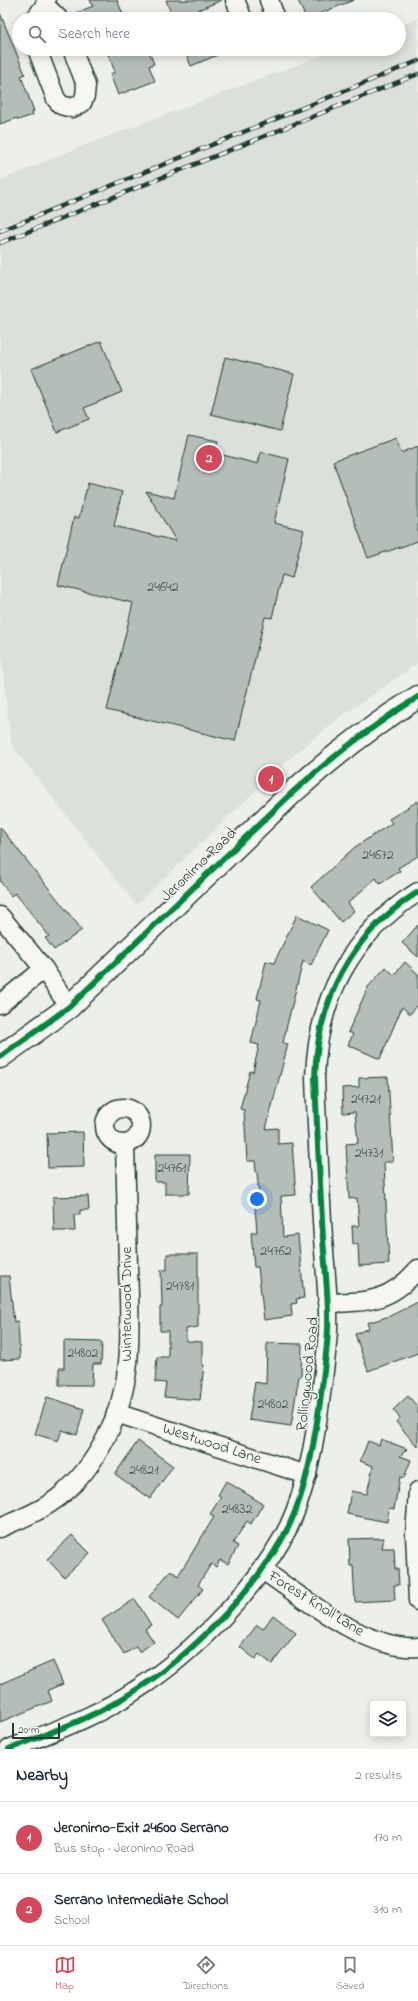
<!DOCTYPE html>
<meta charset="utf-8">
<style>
:root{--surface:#fff;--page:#f2f2f3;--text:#1f2937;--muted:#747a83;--line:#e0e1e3;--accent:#d1495b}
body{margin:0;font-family:"Indie Flower",sans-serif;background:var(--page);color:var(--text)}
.controls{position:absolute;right:12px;bottom:12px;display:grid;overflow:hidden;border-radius:4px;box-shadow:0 2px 10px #0003}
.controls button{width:36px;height:36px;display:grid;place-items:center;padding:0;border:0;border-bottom:1px solid var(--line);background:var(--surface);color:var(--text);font:20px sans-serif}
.scale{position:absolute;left:12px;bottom:10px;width:48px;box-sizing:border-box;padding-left:4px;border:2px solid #1f3d34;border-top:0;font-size:11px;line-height:14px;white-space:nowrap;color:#1f3d34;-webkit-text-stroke:3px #f6f6f2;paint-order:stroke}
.you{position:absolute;left:257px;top:1199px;width:14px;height:14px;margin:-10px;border:3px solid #fff;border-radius:50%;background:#1a73e8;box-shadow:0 0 0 6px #1a73e833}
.badge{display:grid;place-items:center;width:26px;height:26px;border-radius:50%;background:var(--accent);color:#fff;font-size:13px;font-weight:700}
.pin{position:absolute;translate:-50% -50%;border:2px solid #fff;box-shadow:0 1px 4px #0006}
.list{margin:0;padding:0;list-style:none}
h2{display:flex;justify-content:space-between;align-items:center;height:52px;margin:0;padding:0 16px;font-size:17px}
h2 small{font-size:13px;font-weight:400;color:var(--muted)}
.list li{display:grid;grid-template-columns:26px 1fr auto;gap:12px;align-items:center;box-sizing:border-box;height:72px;padding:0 16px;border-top:1px solid var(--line)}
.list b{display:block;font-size:15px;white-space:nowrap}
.list p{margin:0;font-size:13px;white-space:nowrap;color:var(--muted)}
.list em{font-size:13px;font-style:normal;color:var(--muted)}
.icon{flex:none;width:22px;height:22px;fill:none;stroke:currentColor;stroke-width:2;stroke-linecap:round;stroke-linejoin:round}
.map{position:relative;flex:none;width:418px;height:1749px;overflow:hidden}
.search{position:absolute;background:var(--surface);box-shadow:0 2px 10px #0003;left:12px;right:12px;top:12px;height:44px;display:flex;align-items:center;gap:10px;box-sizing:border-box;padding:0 14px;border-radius:22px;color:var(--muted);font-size:15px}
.sheet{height:196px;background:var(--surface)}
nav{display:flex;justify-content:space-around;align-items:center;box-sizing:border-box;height:56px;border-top:1px solid var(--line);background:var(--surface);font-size:11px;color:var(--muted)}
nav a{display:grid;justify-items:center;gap:2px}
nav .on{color:var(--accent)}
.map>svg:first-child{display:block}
.built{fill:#dce0db}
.building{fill:#b4bdb8;stroke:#1f3d34}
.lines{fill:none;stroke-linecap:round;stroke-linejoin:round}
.minor-casing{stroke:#1f3d34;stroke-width:21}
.major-casing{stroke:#1f3d34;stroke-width:25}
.minor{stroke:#f6f6f2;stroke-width:18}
.major{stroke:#f6f6f2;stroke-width:22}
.rail-casing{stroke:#1f3d34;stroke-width:4.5}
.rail{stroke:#f6f6f2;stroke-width:3;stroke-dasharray:9;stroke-linecap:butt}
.cycleway-casing{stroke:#f6f6f2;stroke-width:8}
.cycleway{stroke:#00873e;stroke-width:6}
.labels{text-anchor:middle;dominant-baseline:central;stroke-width:3;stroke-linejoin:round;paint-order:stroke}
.number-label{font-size:14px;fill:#445d55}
.street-label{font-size:16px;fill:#1f3d34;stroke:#f6f6f2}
</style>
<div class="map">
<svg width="418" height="1749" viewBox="0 0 418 1749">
<rect width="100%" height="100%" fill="#edefea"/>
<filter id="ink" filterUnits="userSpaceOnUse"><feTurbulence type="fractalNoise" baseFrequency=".025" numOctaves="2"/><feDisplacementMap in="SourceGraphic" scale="8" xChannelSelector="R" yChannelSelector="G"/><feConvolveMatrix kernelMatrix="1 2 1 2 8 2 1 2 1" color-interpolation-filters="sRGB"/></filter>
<g filter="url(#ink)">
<polygon class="built" points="418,18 418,663 342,716 288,760 136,905 11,744 0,644 0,180 93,142 339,49 399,49 399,26"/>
<g class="building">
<polygon points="90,0 117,0 125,19 69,19 69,16 93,6"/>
<polygon points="166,0 222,0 198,10 202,19 173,19"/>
<polygon points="298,0 354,0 306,19"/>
<polygon points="0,13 25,74 21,76 34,111 32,112 33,115 18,120 17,118 0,124"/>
<polygon points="106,49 148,49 154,64 149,66 155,81 118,95 110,74 115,72"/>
<polygon points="189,49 232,49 191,66 186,54 190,52"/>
<polygon points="101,341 122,392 84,408 89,419 57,432 31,369"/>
<polygon points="225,357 294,374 280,431 211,414"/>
<polygon points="189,435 218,441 215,453 258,464 261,452 289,459 274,523 304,530 292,578 282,575 272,618 265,617 235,741 107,710 133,603 58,585 74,517 79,518 88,483 122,492 114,526 176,541 146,491 174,498"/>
<polygon points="396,438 401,453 418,446 418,541 368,558 333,461"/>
<polygon points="418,801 418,856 398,868 400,871 380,884 376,878 348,903 354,911 341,922 311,887 355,847 392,823 389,819"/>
<polygon points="0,827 82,930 54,950 45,938 49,936 27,908 15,893 11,896 0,881"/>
<polygon points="297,915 328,930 311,965 303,961 287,1025 283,1043 288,1044 266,1129 278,1128 278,1144 292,1143 296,1195 281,1196 283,1237 298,1235 304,1298 296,1299 297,1303 291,1304 292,1316 264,1320 258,1267 254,1267 251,1233 257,1232 255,1207 260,1206 257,1172 256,1172 255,1161 247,1161 244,1110 240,1109 250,1071 253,1072 259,1045 251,1043 261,1000 257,999 266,961 274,963"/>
<polygon points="418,925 418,957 402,943"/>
<polygon points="405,962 418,974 418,1005 410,1014 402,1007 380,1059 348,1045 353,1034 348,1032 368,987 386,967 394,975"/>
<polygon points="388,1077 393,1162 384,1162 389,1264 359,1266 358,1244 353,1245 352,1226 359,1226 357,1198 349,1199 346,1144 358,1143 355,1112 343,1113 342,1088 359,1087 359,1078"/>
<polygon points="83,1132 84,1167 48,1168 47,1133"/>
<polygon points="155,1154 190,1154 189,1194 165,1194 165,1182 155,1182"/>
<polygon points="88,1196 89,1210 80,1210 80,1214 74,1215 75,1231 54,1231 53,1197"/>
<polygon points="167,1254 198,1254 198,1327 186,1329 186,1341 202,1342 202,1365 204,1365 200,1400 164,1397 166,1383 155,1382 157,1357 168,1357 168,1331 160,1331 160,1307 162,1307 161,1270 167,1270"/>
<polygon points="0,1276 9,1276 14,1322 18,1321 20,1359 0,1360"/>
<polygon points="418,1302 418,1353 368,1371 355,1334 369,1328 367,1323 390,1316"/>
<polygon points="64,1341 102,1342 101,1364 93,1364 92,1385 59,1385 59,1368 64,1368"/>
<polygon points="267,1343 302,1344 301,1376 299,1376 291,1426 249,1420 255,1382 266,1384"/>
<polygon points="408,1396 418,1407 418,1447 396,1422 400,1418 393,1410"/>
<polygon points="47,1397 84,1409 77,1435 62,1430 58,1441 35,1434"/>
<polygon points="381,1439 407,1449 400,1456 411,1460 404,1478 400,1477 394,1509 389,1508 387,1522 347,1514 351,1491 367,1494 373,1466 360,1461 368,1441 379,1445"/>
<polygon points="138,1441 173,1466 150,1499 115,1474"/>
<polygon points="226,1481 263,1504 251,1524 247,1521 233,1543 238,1546 228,1564 220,1560 216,1567 211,1564 198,1585 203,1589 178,1620 149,1597 171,1570 178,1576 214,1517 210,1514 221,1497 218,1495"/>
<polygon points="72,1535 90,1553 64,1577 47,1559"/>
<polygon points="384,1538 382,1548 394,1548 395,1569 398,1569 399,1585 394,1585 395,1600 355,1602 353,1566 350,1566 349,1539"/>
<polygon points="135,1599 151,1625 145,1629 154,1642 139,1652 136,1647 124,1654 102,1620"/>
<polygon points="273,1615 296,1633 272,1664 259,1654 255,1659 240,1647 257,1625 263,1629"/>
<polygon points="53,1661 63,1684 48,1690 52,1701 0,1722 0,1684"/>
</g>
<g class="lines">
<defs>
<g id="minor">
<polyline points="235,0 243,19"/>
<polyline points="269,0 273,11 272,19"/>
<polyline points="45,5 59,19"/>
<polyline points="35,19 45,5 46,0"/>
<polyline points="37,49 56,99 61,105 72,108 82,103 85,96 86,85 72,49"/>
<polyline points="0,916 44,969 69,1007"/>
<polyline points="0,1004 44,969"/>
<circle cx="123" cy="1126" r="18"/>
<path d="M327 1303C368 1302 390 1302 418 1269"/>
<polyline points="116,1413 307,1475"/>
<polyline points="418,1491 415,1534 418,1601"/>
<path d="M0 1528C20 1519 41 1511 59 1497 98 1466 123 1413 128 1363 131 1331 129 1298 128 1266 127 1225 126 1185 125 1144"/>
<path d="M261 1569C303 1597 366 1651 418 1647"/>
<path d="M9 1749C52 1732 98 1716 136 1690 193 1654 259 1586 289 1526 307 1487 314 1444 320 1402 323 1378 327 1353 328 1329 329 1299 325 1268 323 1238 320 1185 317 1131 315 1078 317 1000 351 934 418 892"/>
</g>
<path id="major" d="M0 1057 69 1007 293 792C332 757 373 725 418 697"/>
</defs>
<use href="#minor" class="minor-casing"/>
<use href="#major" class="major-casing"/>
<use href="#minor" class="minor"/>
<use href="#major" class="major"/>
<defs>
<g id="rail">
<polyline points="0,231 418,61"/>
<polyline points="0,243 418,74"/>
</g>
</defs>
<use href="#rail" class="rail-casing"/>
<use href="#rail" class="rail"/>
<defs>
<g id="cycleway">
<path d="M0 1057 69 1007 293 792C332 757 373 725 418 697"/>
<path d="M9 1749C52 1732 98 1716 136 1690 193 1654 259 1586 289 1526 307 1487 314 1444 320 1402 323 1378 327 1353 328 1329 329 1299 325 1268 323 1238 320 1185 317 1131 315 1078 317 1000 351 934 418 892"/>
</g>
</defs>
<use href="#cycleway" class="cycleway-casing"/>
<use href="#cycleway" class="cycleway"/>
</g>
</g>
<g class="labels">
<g class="number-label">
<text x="163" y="587">24642</text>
<text x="378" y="855">24672</text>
<text x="366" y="1099">24721</text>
<text x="369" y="1153">24731</text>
<text x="172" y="1168">24761</text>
<text x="276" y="1251">24762</text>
<text x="180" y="1286">24781</text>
<text x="83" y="1353">24802</text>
<text x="273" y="1404">24802</text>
<text x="144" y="1470">24821</text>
<text x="237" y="1509">24832</text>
</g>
<g class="street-label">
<text transform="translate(199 865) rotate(-44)">Jeronimo Road</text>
<text transform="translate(127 1304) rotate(-90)">Winterwood Drive</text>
<text transform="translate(308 1374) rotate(-84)">Rollingwood Road</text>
<text transform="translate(212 1444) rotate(18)">Westwood Lane</text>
<text transform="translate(316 1604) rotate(32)">Forest Knoll Lane</text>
</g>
</g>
</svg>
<div class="controls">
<button><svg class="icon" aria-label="layers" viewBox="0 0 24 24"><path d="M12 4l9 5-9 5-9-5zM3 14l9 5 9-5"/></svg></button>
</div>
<div class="scale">20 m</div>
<div class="you"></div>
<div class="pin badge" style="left:271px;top:779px">1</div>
<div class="pin badge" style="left:209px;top:458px">2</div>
<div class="search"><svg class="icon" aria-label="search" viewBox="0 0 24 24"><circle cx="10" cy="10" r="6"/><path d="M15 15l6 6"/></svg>Search here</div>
</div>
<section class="sheet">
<h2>Nearby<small>2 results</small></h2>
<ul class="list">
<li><span class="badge">1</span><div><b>Jeronimo-Exit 24600 Serrano</b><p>Bus stop · Jeronimo Road</p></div><em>170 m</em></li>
<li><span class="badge">2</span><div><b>Serrano Intermediate School</b><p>School</p></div><em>310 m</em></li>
</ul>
</section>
<nav>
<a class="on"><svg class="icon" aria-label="map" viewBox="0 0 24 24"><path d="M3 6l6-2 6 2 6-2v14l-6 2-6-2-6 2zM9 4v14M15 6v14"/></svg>Map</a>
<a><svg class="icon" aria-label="directions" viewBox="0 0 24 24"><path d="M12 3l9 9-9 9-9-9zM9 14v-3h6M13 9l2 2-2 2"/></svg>Directions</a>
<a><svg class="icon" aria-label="saved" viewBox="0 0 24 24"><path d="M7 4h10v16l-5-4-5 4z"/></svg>Saved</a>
</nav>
